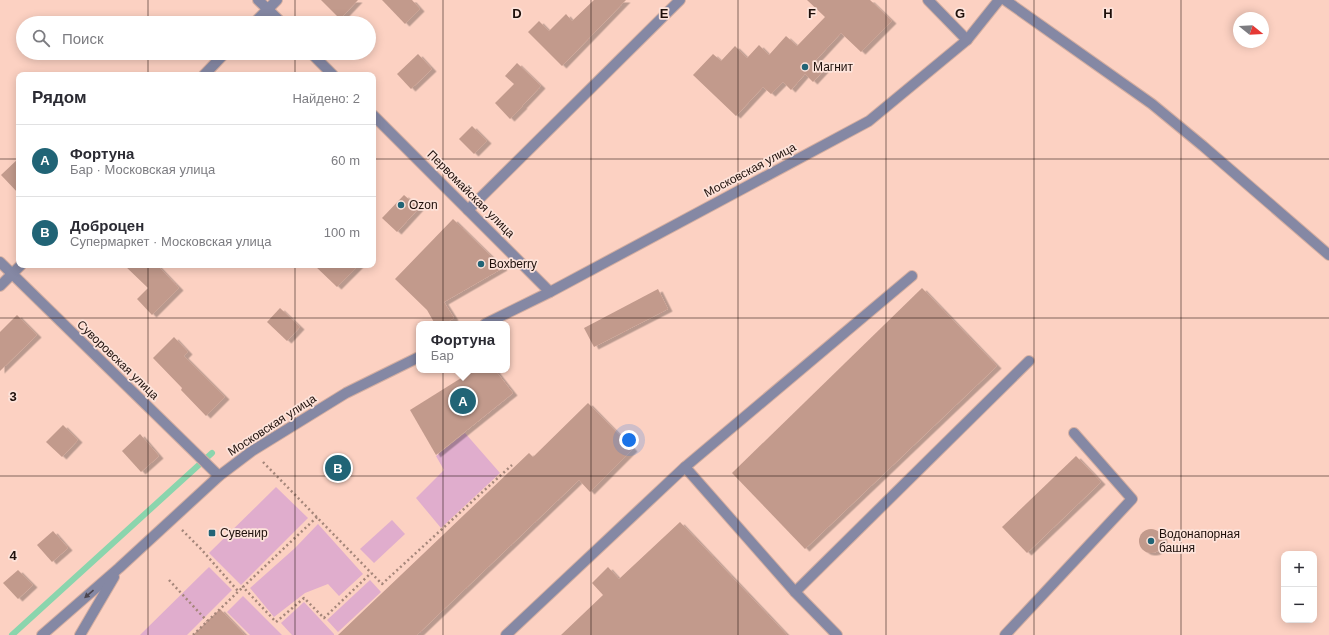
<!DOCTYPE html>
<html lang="ru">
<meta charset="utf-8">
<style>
:root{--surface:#fff;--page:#f7f7f7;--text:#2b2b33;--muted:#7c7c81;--line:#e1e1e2;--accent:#216476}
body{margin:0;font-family:Arial,sans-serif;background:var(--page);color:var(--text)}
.controls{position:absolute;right:12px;bottom:12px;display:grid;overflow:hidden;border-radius:8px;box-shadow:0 2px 10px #0003}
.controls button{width:36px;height:36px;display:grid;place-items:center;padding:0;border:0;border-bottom:1px solid var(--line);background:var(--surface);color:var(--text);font:20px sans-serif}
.compass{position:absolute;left:1233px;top:12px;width:36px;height:36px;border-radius:50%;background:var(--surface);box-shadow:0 2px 10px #0003;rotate:108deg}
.you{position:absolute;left:629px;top:440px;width:14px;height:14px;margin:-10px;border:3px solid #fff;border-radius:50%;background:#1a73e8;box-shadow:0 0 0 6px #1a73e833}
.badge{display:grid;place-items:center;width:26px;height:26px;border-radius:50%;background:var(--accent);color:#fff;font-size:13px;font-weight:700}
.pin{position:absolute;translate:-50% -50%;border:2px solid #fff;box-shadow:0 1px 4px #0006}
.popup{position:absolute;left:416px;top:321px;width:94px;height:52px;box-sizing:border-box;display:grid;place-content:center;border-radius:8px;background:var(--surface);filter:drop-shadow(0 1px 3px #0005);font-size:13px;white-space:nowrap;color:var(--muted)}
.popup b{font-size:15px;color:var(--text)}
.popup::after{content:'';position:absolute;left:50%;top:100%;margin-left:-8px;border:8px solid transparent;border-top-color:var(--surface)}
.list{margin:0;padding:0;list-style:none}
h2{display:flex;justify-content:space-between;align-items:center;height:52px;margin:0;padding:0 16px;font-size:17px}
h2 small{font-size:13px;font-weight:400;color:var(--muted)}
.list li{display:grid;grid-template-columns:26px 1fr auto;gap:12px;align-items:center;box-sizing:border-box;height:72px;padding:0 16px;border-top:1px solid var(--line)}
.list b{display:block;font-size:15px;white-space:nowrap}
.list p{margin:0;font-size:13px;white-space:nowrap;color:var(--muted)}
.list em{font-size:13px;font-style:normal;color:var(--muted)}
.icon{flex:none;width:22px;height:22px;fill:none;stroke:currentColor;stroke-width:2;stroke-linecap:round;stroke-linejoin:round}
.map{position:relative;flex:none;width:1329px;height:635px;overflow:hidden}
.search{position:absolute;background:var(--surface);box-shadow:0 2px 10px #0003;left:16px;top:16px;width:360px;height:44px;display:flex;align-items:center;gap:10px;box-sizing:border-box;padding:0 14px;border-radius:22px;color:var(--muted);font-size:15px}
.panel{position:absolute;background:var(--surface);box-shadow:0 2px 10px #0003;left:16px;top:72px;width:360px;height:196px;border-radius:8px}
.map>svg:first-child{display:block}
.green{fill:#e0adcd}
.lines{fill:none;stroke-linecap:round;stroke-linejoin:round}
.stream{stroke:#8ad5ad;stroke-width:6}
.building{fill:#c29a8c;filter:url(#shadow)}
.minor-casing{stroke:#d4aea1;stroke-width:12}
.path{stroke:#a5867a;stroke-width:2.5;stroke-dasharray:2 3;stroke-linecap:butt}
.minor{stroke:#8588a4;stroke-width:10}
.oneway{fill:#4c4650}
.grid{fill:none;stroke:#1e100b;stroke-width:1;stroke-opacity:0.55}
.poi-dot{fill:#216476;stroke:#fde3da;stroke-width:1.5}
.labels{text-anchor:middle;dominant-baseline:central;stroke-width:3.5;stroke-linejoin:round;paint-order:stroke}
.poi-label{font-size:12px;fill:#1e100b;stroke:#fde3da;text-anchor:start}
.street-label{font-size:12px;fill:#1e100b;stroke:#fde3da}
.grid-label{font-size:13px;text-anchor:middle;font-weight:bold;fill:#1e100b;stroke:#fde3da;stroke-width:3.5;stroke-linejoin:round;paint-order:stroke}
</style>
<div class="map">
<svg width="1329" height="635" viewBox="0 0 1329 635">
<defs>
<filter id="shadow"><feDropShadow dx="4.5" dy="2.5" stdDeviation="0" flood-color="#0004"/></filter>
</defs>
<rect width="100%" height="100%" fill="#fcd1c2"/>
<g class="green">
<polygon points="465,433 500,473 441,528 416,498 444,470 436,456"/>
<polygon points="276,487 308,518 241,585 209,553"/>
<polygon points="392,520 405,534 374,563 360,549"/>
<polygon points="318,524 363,574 339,596 328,584 305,593 274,617 250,588 295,548"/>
<polygon points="209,567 232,590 187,635 140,635"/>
<polygon points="370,580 381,592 338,632 327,620"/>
<polygon points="243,596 282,635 250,635 227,612"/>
<polygon points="304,602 334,634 334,635 292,635 281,623"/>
</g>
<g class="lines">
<polyline class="stream" points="12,635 212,453"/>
</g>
<g class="building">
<polygon points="321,0 358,0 340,19"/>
<polygon points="382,0 412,0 420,9 405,24"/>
<polygon points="594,0 626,0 562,66 528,32 539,21 549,31 566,14 572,21"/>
<polygon points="807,0 870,0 892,21 861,52 841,33 815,61 824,70 813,82 805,74 791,90 783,82 771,94 763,87 736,116 693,75 713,54 721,61 735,46 747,58 759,45 769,55 786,36 797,46 825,17"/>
<polygon points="418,54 432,69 411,89 397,74"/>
<polygon points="517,63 541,86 522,106 523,106 510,119 495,103 514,84 505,76"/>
<polygon points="472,126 487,141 474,154 459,139"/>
<polygon points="19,158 19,194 1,175"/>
<polygon points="404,195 419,208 397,232 382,218"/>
<polygon points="453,219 503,268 444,302 454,318 444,324 435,324 427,310 395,279"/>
<polygon points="124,265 157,265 179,288 152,315 137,299 148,288"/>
<polygon points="314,265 359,265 337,287"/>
<polygon points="922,288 997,366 805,549 732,473"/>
<polygon points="658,289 668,309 594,347 584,328"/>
<polygon points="280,308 300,327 287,341 267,322"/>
<polygon points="17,315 37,335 0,371 0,332"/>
<polygon points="174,337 188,352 184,356 225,397 206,416 181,390 182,388 153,358"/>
<polygon points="474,370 495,370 513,393 436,455 410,410"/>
<polygon points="588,403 633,449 590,492 579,480 417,635 338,635 529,453 533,457"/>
<polygon points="63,425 78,440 62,457 46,442"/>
<polygon points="140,434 159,456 141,472 122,451"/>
<polygon points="1076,456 1101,482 1027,553 1002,527"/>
<polygon points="680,522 787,635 561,635 603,595 592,583 608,567 619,579"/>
<circle cx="1151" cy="541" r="12"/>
<polygon points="53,531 68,548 52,562 37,545"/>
<polygon points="18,570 33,585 18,599 3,583"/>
<polygon points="220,609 245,635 193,635"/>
</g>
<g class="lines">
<defs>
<g id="minor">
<polyline points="258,0 282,23"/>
<polyline points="928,0 967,40"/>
<polyline points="1005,0 1152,104 1203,146 1329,255"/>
<polyline points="254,23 277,0"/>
<polyline points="311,53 333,75"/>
<polyline points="204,75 225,53"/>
<polyline points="373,115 550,292"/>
<polyline points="468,210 680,0"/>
<polyline points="0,262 219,476"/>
<polyline points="0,286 21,265"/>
<polyline points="485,324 550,292 869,121 967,40 999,0"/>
<polyline points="685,467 912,276"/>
<polyline points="795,592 1029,361"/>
<polyline points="42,635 119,568 219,476 252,451 346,393 419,357"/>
<polyline points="80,635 114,577"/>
<polyline points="506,635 685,467 795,592 837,635"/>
<polyline points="1005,635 1132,499 1074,433"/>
</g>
</defs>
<use href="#minor" class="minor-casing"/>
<g class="path">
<polyline points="263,462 382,584 512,465"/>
<polyline points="317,517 243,587 276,622 304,598 324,618 371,573"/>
<polyline points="182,530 201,549 238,591"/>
<polyline points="169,580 207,621"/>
<polyline points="193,635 243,587"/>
</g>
<use href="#minor" class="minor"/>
</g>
<defs><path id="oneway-solid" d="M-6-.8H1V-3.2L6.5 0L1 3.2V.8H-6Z"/></defs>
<use class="oneway" href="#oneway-solid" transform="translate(89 594) rotate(139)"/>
<path class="grid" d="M148 0V23M295 0V23M443 0V635M591 0V635M738 0V635M886 0V635M1034 0V635M1181 0V635M148 53V75M295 53V75M0 159H19M373 159H1329M148 265V635M295 265V635M0 318H1329M0 476H1329"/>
<g class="poi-dot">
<circle cx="805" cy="67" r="4"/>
<circle cx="401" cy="205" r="4"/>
<circle cx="481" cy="264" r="4"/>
<rect x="208" y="529" width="8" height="8" rx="2"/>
<circle cx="1151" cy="541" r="4"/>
</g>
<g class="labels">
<g class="poi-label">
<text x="813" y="67">Магнит</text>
<text x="409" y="205">Ozon</text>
<text x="489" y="264">Boxberry</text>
<text x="220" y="533">Сувенир</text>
<text x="1159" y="534">Водонапорная<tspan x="1159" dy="14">башня</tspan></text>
</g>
<g class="street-label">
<text transform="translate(750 170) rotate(-28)">Московская улица</text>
<text transform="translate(471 194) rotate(45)">Первомайская улица</text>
<text transform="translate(118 360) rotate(44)">Суворовская улица</text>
<text transform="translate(272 425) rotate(-33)">Московская улица</text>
</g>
</g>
<g class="grid-label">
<text x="517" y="18">D</text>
<text x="664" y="18">E</text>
<text x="812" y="18">F</text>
<text x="960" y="18">G</text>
<text x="1108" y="18">H</text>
<text x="13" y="401">3</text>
<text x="13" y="560">4</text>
</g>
</svg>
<div class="controls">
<button>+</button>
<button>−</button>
</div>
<svg class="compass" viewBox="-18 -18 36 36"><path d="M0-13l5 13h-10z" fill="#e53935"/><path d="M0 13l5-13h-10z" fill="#7c7c81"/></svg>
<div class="you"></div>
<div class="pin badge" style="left:463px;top:401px">A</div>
<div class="popup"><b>Фортуна</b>Бар</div>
<div class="pin badge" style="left:338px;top:468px">B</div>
<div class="search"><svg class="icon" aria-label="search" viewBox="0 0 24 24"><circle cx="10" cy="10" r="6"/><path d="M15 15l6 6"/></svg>Поиск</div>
<section class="panel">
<h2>Рядом<small>Найдено: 2</small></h2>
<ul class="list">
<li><span class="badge">A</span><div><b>Фортуна</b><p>Бар · Московская улица</p></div><em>60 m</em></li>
<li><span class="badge">B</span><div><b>Доброцен</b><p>Супермаркет · Московская улица</p></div><em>100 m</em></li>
</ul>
</section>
</div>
